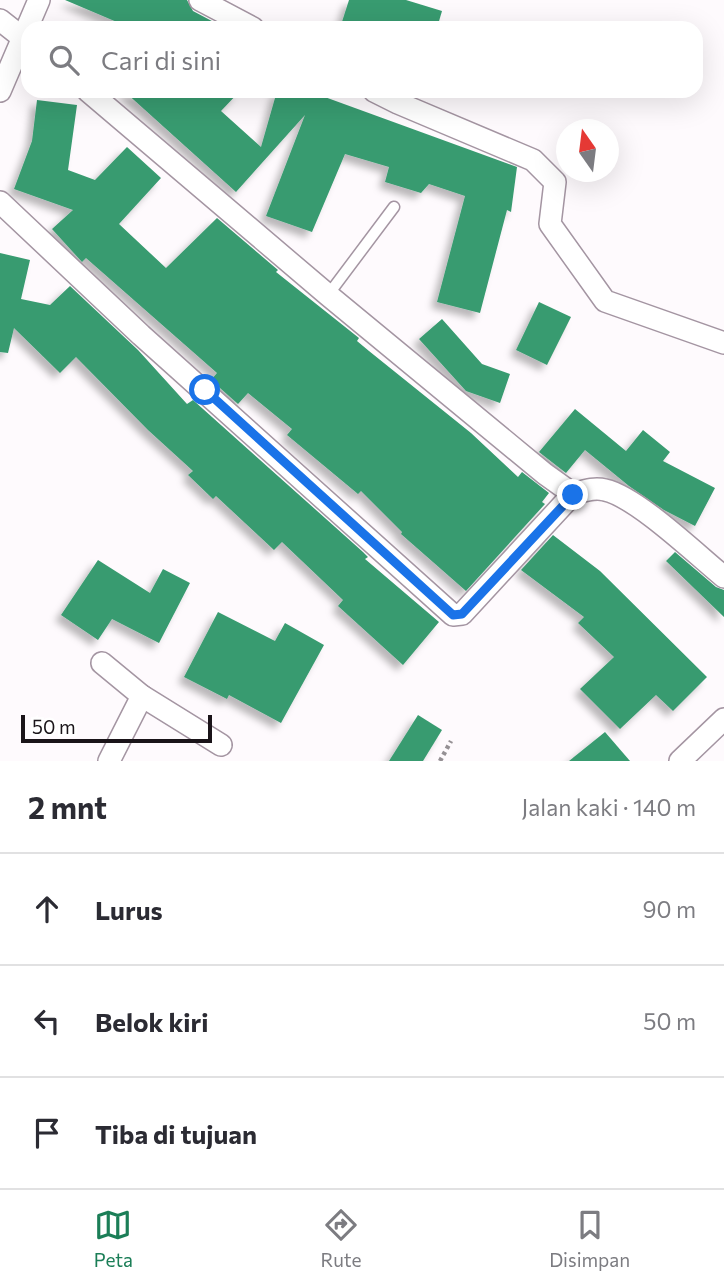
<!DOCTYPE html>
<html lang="id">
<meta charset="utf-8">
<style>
:root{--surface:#fff;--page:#f7f7f7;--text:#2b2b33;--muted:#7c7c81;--line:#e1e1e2;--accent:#1b7e57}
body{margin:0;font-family:Commissioner,sans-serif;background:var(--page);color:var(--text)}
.compass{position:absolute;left:556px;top:119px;width:63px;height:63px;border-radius:50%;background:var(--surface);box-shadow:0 7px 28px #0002;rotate:346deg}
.scale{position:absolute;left:21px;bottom:18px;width:191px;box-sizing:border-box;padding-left:7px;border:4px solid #1a1419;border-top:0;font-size:19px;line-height:24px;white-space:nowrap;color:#1a1419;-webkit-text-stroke:5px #fff;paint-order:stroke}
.stop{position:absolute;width:21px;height:21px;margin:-16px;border:5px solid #1a73e8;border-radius:50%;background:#fff}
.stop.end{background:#1a73e8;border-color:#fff;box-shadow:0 2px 7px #0008}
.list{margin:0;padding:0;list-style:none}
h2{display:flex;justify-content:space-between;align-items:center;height:91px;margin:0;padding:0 28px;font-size:30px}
h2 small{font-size:23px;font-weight:400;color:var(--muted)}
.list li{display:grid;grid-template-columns:46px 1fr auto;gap:21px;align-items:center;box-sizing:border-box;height:112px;padding:0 28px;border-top:2px solid var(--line)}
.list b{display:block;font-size:26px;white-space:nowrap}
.list em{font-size:23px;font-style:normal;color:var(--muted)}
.icon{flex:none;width:38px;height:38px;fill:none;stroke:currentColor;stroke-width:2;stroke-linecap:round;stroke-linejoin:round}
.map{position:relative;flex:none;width:724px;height:761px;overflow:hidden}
.search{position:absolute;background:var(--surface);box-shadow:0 7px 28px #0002;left:21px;right:21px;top:21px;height:77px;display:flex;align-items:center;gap:18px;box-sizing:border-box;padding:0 24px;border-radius:21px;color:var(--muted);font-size:26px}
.sheet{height:427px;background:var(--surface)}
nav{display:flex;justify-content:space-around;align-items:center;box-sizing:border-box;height:98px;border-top:2px solid var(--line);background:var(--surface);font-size:19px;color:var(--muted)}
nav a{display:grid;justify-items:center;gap:4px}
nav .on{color:var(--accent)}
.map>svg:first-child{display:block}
.building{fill:#389b70;filter:url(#shadow)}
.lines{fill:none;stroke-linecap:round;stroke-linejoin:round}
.lane-casing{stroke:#a495a2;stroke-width:13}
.street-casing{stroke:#a495a2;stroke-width:24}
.path{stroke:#959094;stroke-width:4.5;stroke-dasharray:3.5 3.5;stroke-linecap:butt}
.lane{stroke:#fff;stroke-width:10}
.street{stroke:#fff;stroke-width:21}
.route{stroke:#1a73e8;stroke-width:9}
</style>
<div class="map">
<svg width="724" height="761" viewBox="0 0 724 761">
<defs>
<filter id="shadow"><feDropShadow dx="-6" dy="6" stdDeviation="3.5" flood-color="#0004"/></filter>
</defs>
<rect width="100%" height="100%" fill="#fefafd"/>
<g class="building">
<polygon points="65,0 187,0 193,11 225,28 131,28"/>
<polygon points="349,0 406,0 442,11 437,28 340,28"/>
<polygon points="124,91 240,91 221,111 261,147 277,91 327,91 322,96 517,167 511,212 507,210 480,313 437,302 465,196 429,184 421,193 385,182 389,167 345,154 312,232 266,216 305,115 236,192"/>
<polygon points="37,100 77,105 68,170 95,180 127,147 161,178 119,224 166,268 217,218 278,270 276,272 359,338 357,341 369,351 471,433 518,477 522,472 549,493 542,502 545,504 466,591 401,534 402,532 361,491 358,494 287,435 292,429 248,393 238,404 211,380 217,373 86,258 82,262 52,229 73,210 14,189 32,141"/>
<polygon points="0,253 30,260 21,299 50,305 70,286 138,350 187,404 193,400 363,552 368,557 365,559 439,622 403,665 338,606 343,600 282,542 274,550 216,496 213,499 188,475 193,471 148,430 76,357 60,373 14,328 8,353 0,352"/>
<polygon points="539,302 571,317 547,365 516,350"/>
<polygon points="442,319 482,364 510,374 500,403 466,391 419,339"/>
<polygon points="575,409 626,451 643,430 670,452 663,461 715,488 695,526 664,510 629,486 585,450 566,473 539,452"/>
<polygon points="553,535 600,571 707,677 673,711 656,695 620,729 580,689 614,657 578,623 584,617 521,570"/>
<polygon points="675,552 716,587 724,590 724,617 666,561"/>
<polygon points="98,560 150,593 163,569 190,583 159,643 112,619 98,640 61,615"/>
<polygon points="218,612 275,641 285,623 324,645 281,723 229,695 227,699 184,677"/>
<polygon points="418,715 442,730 423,761 389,761"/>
<polygon points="605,732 630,761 569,761"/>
</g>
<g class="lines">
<defs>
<polyline id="lane" points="328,295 394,207"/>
<g id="street">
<polyline points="200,0 253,28"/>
<polyline points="0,20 28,42"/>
<polyline points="0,91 39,0"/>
<path d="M88 91 328 295 545 474 573 494C584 491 594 487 605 490 637 497 697 555 724 577"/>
<polyline points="374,91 398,103 533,160 555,182 550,224 605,301 724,343"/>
<polyline points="0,202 141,335 453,615 462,614 573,494"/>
<polyline points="102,663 142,696 221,745"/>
<polyline points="109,761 142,696"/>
<polyline points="680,761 724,719"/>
</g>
</defs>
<use href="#lane" class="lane-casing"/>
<use href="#street" class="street-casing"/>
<polyline class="path" points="440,761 451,741"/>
<use href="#lane" class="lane"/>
<use href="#street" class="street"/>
</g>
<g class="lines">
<polyline class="route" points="205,390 453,615 462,614 573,495"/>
</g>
</svg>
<svg class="compass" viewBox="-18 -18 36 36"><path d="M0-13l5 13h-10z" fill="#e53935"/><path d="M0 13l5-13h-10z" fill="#7c7c81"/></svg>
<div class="scale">50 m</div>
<div class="stop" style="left:205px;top:390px"></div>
<div class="stop end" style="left:573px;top:495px"></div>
<div class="search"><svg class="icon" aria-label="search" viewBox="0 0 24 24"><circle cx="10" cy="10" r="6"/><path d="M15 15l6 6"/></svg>Cari di sini</div>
</div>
<section class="sheet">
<h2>2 mnt<small>Jalan kaki · 140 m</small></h2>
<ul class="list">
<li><svg class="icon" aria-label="ahead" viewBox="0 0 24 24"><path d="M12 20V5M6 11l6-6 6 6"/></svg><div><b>Lurus</b></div><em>90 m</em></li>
<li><svg class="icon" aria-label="left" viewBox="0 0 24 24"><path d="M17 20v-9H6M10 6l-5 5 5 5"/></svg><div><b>Belok kiri</b></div><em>50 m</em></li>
<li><svg class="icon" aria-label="arrive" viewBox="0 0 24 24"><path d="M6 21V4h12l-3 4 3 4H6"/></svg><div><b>Tiba di tujuan</b></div></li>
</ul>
</section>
<nav>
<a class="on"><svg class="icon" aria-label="map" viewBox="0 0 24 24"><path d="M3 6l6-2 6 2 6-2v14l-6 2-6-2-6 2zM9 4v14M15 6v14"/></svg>Peta</a>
<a><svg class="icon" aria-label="directions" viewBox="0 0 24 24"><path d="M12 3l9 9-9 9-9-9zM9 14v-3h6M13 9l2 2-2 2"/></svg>Rute</a>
<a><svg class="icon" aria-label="saved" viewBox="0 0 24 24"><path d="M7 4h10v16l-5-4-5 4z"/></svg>Disimpan</a>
</nav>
